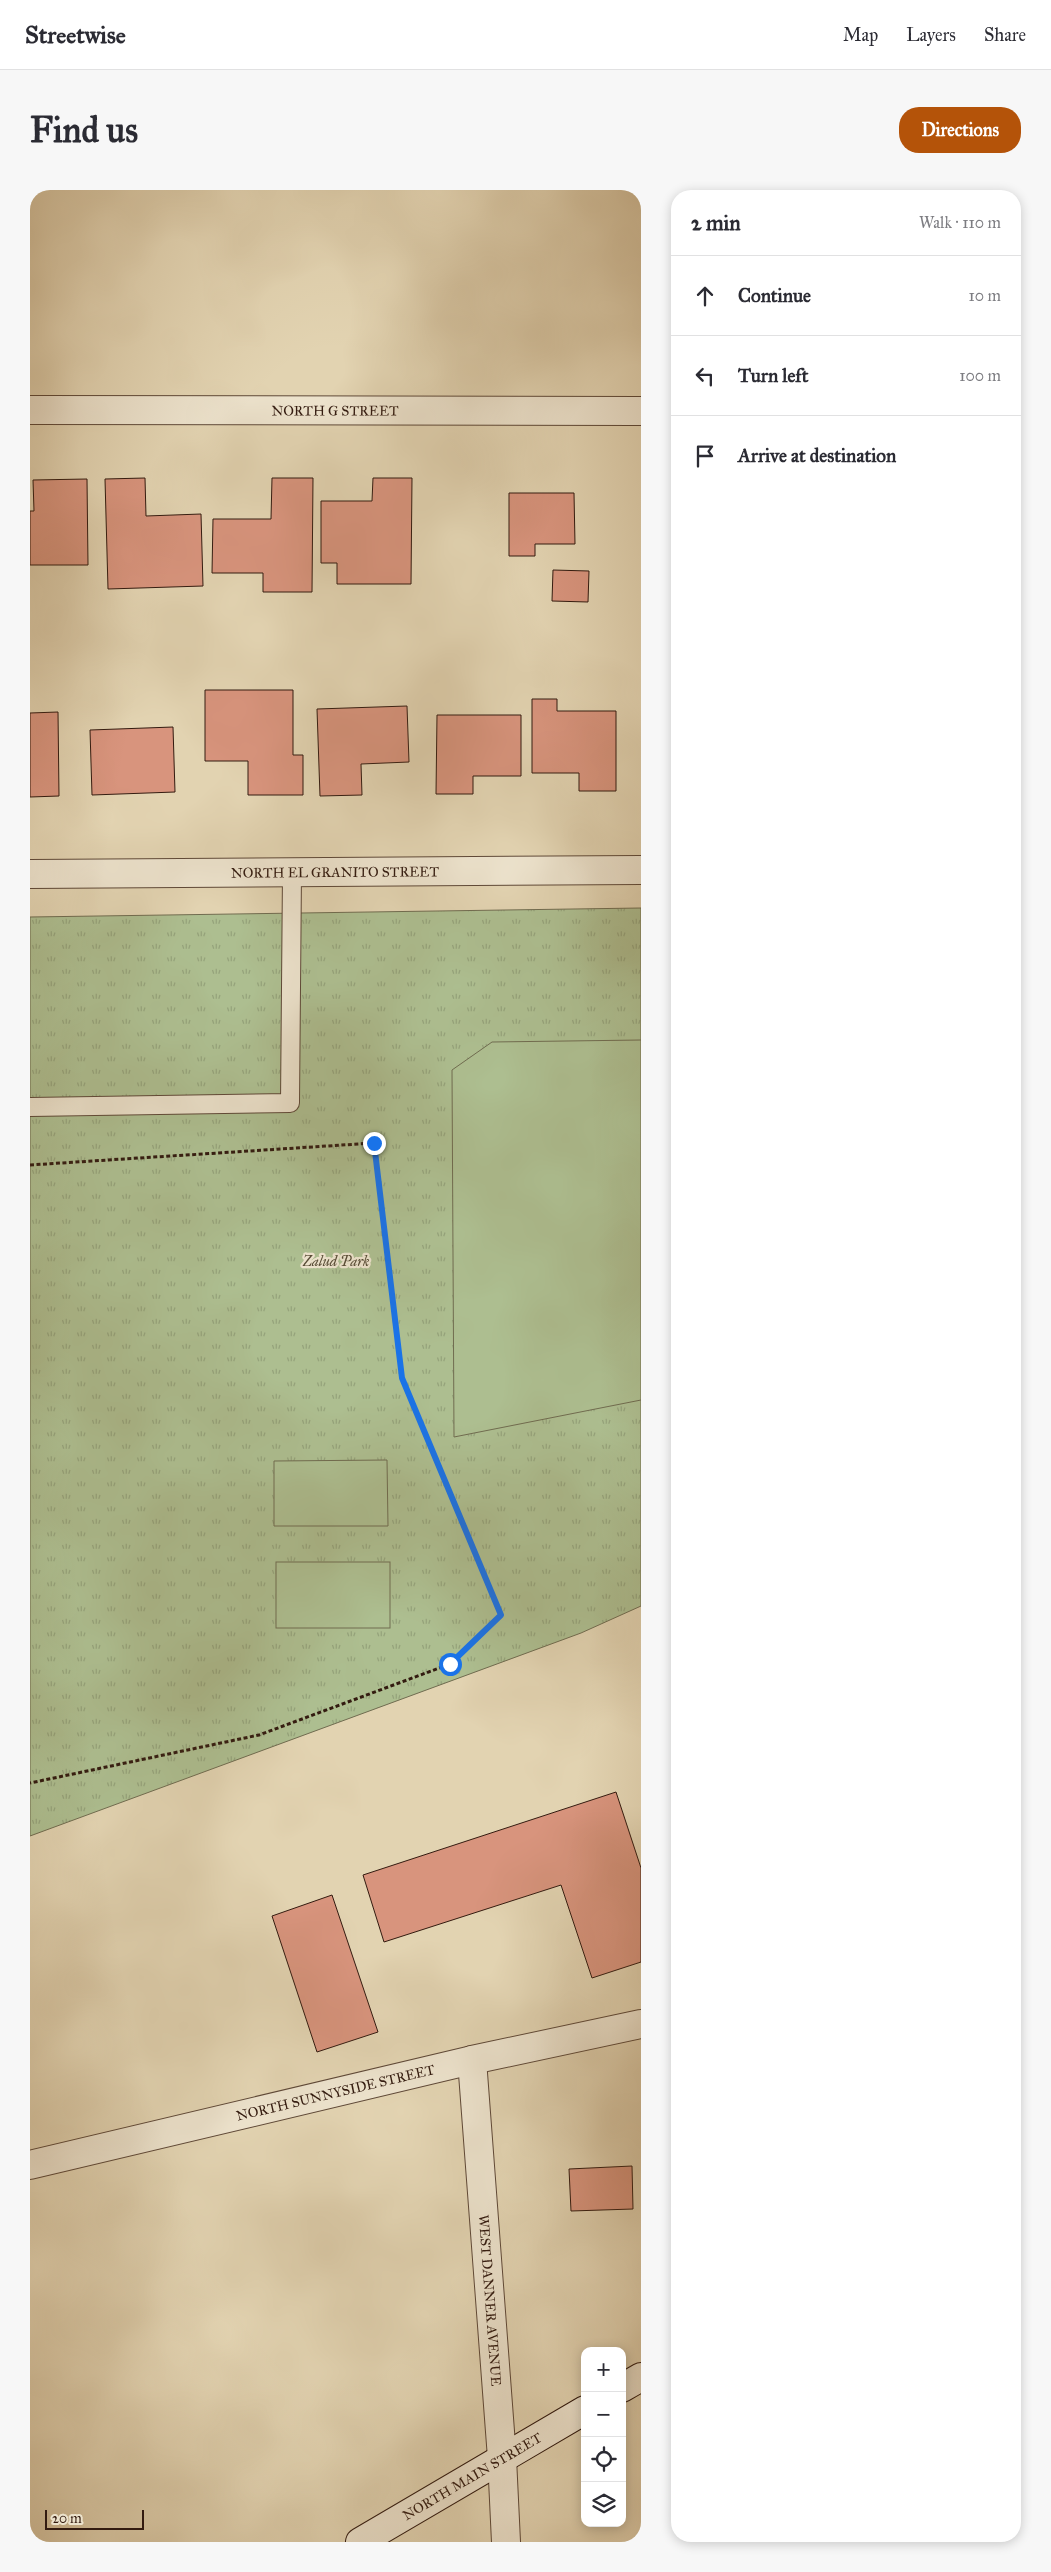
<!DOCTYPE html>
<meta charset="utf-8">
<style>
:root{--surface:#fff;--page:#f7f7f7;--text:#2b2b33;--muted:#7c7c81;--line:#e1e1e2;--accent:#b45309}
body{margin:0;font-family:"IM FELL Great Primer",serif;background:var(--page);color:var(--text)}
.controls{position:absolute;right:15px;bottom:15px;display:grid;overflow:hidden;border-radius:10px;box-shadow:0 2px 12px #0003}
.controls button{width:45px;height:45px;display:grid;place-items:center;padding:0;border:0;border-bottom:1px solid var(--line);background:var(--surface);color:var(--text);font:25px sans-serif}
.scale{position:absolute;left:15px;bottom:12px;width:99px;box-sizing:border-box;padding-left:5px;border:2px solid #331b10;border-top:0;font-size:14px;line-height:18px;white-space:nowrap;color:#331b10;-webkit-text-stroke:4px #ece2cc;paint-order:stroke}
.stop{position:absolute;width:15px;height:15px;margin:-11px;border:4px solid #1a73e8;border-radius:50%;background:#fff}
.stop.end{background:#1a73e8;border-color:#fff;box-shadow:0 1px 5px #0008}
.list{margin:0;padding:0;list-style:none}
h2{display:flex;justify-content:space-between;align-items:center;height:65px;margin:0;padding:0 20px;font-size:21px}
h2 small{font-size:16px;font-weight:400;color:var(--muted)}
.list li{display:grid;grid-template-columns:32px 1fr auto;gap:15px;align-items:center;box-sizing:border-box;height:80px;padding:0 20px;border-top:1px solid var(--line)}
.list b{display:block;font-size:19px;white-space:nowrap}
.list em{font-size:16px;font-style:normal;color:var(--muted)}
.icon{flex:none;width:28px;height:28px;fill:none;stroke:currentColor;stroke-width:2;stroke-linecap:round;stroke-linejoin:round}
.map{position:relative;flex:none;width:611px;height:2352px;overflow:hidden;border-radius:20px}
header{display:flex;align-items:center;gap:30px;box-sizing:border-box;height:70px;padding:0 25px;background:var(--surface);border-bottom:1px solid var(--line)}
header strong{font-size:24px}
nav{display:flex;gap:28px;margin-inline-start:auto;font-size:18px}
.intro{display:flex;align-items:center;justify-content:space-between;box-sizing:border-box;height:120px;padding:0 30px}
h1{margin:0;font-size:35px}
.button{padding:12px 22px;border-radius:20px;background:var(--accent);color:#fff;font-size:18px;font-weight:700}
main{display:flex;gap:30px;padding:0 30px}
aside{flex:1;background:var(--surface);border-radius:20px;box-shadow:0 2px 12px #0003}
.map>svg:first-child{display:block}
.grass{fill:url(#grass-tufts);stroke:#706c50}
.pitch{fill:#adbe90;stroke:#706c50}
.building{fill:#d8947d;stroke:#331b10}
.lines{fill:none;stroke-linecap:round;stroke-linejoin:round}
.lane-casing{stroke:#5f4938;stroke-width:20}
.street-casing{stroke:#5f4938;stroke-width:30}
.secondary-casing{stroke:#331b10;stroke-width:30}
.path{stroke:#331b10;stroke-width:3;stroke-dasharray:4 2.5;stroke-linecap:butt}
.lane{stroke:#ece2cc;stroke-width:18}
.street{stroke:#ece2cc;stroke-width:28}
.secondary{stroke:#ece2cc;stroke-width:28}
.route{stroke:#1a73e8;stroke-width:6}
.labels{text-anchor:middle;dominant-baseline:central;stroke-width:4.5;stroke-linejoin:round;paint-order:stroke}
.street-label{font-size:14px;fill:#331b10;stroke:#ece2cc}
.park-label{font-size:14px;font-style:italic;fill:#584c36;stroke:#ece2cc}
</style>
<header>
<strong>Streetwise</strong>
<nav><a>Map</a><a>Layers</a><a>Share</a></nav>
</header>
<div class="intro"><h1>Find us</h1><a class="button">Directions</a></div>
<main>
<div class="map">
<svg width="611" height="2352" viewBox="0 0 611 2352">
<defs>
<pattern id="grass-tufts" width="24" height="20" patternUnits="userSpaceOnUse" patternTransform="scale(1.25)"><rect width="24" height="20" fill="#adbe90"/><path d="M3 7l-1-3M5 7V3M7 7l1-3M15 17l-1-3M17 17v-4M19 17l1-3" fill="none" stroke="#95a37b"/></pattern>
</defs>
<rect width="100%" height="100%" fill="#e2d3b1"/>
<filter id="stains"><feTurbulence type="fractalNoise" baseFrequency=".004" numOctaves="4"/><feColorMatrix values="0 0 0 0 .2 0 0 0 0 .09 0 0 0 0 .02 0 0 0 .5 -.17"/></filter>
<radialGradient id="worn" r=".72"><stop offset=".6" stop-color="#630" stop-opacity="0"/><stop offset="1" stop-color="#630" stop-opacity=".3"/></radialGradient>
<polygon class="grass" points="611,718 611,1416 551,1443 0,1646 0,727"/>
<g class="pitch">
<polygon points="611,850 611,1210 424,1247 422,880 462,852"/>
<polygon points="357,1270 358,1336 244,1336 244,1271"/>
<rect x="246" y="1372" width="114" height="66"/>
</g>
<g class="building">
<polygon points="115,288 116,326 171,324 173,396 78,399 75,289"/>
<polygon points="242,288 283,288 282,402 233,402 233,383 182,383 183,329 241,329"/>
<polygon points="343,288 382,288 381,394 307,394 307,373 291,373 291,311 342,311"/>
<polygon points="57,289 58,375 0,375 0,321 4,321 3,290"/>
<polygon points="479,303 544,303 545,354 505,354 505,366 479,366"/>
<polygon points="523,380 559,381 558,412 522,411"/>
<polygon points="175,500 263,500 263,565 273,565 273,605 218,605 218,571 175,571"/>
<polygon points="502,509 527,509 527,521 586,521 586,601 549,601 549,583 502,583"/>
<polygon points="377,516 379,572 331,574 332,605 290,606 287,519"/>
<polygon points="28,522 29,606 0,607 0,523"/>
<polygon points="407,525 491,525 491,586 443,586 443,604 406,604"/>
<polygon points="143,537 145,602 62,605 60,540"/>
<polygon points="586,1602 611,1678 611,1772 562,1788 531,1695 354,1752 333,1685"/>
<polygon points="302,1705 348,1842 287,1862 242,1726"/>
<polygon points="602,1976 603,2019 541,2021 539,1979"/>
</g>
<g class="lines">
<defs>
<polyline id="lane" points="0,917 260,913 262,682"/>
<g id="street">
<path id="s1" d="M0 220 611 221"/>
<path id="s2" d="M0 684 611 680"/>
<path id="s3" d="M442 1870 472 2268 476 2352"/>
<path id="s4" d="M0 1975 442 1870 611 1834"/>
</g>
<g id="secondary">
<polyline points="592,2198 611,2187"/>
<path id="s5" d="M330 2352 555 2220"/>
</g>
</defs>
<use href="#lane" class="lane-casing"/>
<use href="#street" class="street-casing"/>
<use href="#secondary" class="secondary-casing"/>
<polyline class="path" points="0,975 344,953 372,1188 471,1425 420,1474 229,1545 0,1593"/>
<use href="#lane" class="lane"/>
<use href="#street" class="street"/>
<use href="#secondary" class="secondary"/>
</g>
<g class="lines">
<polyline class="route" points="344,953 372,1188 471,1425 420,1474"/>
</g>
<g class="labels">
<g class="street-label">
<text stroke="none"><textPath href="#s1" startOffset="305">NORTH G STREET</textPath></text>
<text stroke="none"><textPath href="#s2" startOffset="305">NORTH EL GRANITO STREET</textPath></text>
<text stroke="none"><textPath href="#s4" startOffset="314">NORTH SUNNYSIDE STREET</textPath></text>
<text stroke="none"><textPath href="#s3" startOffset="241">WEST DANNER AVENUE</textPath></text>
<text stroke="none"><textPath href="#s5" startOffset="130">NORTH MAIN STREET</textPath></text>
</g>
<g class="park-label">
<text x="306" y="1071">Zalud Park</text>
</g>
</g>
<rect width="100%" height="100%" filter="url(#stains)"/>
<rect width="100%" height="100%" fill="url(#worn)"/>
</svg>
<div class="controls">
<button>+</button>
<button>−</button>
<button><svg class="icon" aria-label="locate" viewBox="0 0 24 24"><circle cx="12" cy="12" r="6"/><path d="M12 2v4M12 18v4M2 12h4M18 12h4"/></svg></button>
<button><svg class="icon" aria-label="layers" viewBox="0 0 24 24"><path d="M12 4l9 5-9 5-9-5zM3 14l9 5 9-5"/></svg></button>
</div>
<div class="scale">20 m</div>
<div class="stop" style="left:420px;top:1474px"></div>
<div class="stop end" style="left:344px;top:953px"></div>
</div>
<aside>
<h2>2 min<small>Walk · 110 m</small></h2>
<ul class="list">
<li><svg class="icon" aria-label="ahead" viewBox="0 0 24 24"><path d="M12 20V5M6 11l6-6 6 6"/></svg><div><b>Continue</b></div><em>10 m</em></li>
<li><svg class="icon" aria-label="left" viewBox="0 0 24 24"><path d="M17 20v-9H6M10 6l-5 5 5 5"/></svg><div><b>Turn left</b></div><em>100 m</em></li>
<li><svg class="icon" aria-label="arrive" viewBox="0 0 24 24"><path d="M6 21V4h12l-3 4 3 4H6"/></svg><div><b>Arrive at destination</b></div></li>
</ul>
</aside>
</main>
